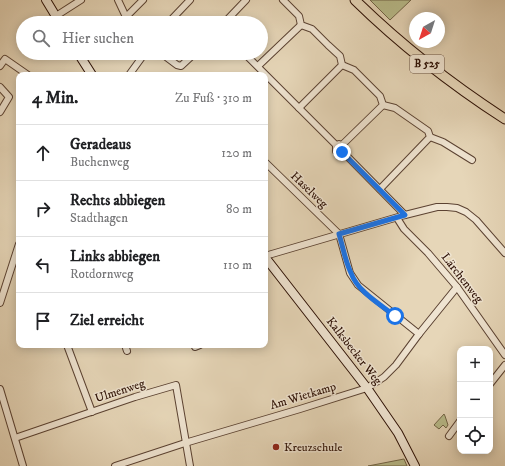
<!DOCTYPE html>
<html lang="de">
<meta charset="utf-8">
<style>
:root{--surface:#fff;--page:#f6f6f6;--text:#202124;--muted:#757577;--line:#e0e0e0}
body{margin:0;font-family:"IM FELL DW Pica",serif;background:var(--page);color:var(--text)}
.controls{position:absolute;right:12px;bottom:12px;display:grid;overflow:hidden;border-radius:8px;box-shadow:0 2px 10px #0003}
.controls button{width:36px;height:36px;display:grid;place-items:center;padding:0;border:0;border-bottom:1px solid var(--line);background:var(--surface);color:var(--text);font:20px sans-serif}
.compass{position:absolute;left:409px;top:12px;width:36px;height:36px;border-radius:50%;background:var(--surface);box-shadow:0 2px 10px #0003;rotate:219deg}
.stop{position:absolute;width:12px;height:12px;margin:-9px;border:3px solid #1a73e8;border-radius:50%;background:#fff}
.stop.end{background:#1a73e8;border-color:#fff;box-shadow:0 1px 4px #0008}
.list{margin:0;padding:0;list-style:none}
h2{display:flex;justify-content:space-between;align-items:center;height:52px;margin:0;padding:0 16px;font-size:17px}
h2 small{font-size:13px;font-weight:400;color:var(--muted)}
.list li{display:grid;grid-template-columns:26px 1fr auto;gap:12px;align-items:center;box-sizing:border-box;height:56px;padding:0 16px;border-top:1px solid var(--line)}
.list b{display:block;font-size:15px;white-space:nowrap}
.list p{margin:0;font-size:13px;white-space:nowrap;color:var(--muted)}
.list em{font-size:13px;font-style:normal;color:var(--muted)}
.icon{flex:none;width:22px;height:22px;fill:none;stroke:currentColor;stroke-width:2;stroke-linecap:round;stroke-linejoin:round}
.map{position:relative;flex:none;width:505px;height:466px;overflow:hidden}
.search{position:absolute;background:var(--surface);box-shadow:0 2px 10px #0003;left:16px;top:16px;width:252px;height:44px;display:flex;align-items:center;gap:10px;box-sizing:border-box;padding:0 14px;border-radius:22px;color:var(--muted);font-size:15px}
.panel{position:absolute;background:var(--surface);box-shadow:0 2px 10px #0003;left:16px;top:72px;width:252px;height:276px;border-radius:8px}
.map>svg:first-child{display:block}
.green{fill:#b9bd8c;stroke:#736648}
.lines{fill:none;stroke-linecap:round;stroke-linejoin:round}
.street-casing{stroke:#5b4232;stroke-width:8}
.secondary-casing{stroke:#2d1005;stroke-width:10}
.primary-casing{stroke:#2d1005;stroke-width:11}
.street{stroke:#efe4d1;stroke-width:6}
.secondary{stroke:#efe4d1;stroke-width:8}
.primary{stroke:#e6d6b8;stroke-width:9}
.route{stroke:#1a73e8;stroke-width:5}
.poi-dot{fill:#8f2418;stroke:#efe4d1;stroke-width:1.5}
.labels{text-anchor:middle;dominant-baseline:central;stroke-width:3;stroke-linejoin:round;paint-order:stroke}
.shield{fill:#efe4d1;stroke:#675042;stroke-width:1}
.shield-label{font-size:11px;font-weight:bold;fill:#2d1005}
.street-label{font-size:12px;fill:#2d1005;stroke:#efe4d1}
.poi-label{font-size:12px;fill:#2d1005;stroke:#efe4d1;text-anchor:start}
</style>
<div class="map">
<svg width="505" height="466" viewBox="0 0 505 466">
<rect width="100%" height="100%" fill="#e6d6b8"/>
<filter id="stains"><feTurbulence type="fractalNoise" baseFrequency=".005" numOctaves="4"/><feColorMatrix values="0 0 0 0 .2 0 0 0 0 .09 0 0 0 0 .02 0 0 0 .5 -.17"/></filter>
<radialGradient id="worn" r=".72"><stop offset=".6" stop-color="#630" stop-opacity="0"/><stop offset="1" stop-color="#630" stop-opacity=".3"/></radialGradient>
<g class="green">
<polygon points="370,0 411,0 390,20"/>
<polygon points="444,414 445,416 448,425 446,428 443,425 439,429 434,425"/>
<polygon points="404,459 407,466 368,466"/>
</g>
<g class="lines">
<defs>
<g id="street">
<polyline points="118,0 126,17 131,23"/>
<polyline points="283,0 299,16 301,25 312,29 328,45 340,56 342,65 299,108"/>
<polyline points="56,16 81,0"/>
<polyline points="126,17 143,0"/>
<polyline points="168,23 190,0"/>
<polyline points="224,23 246,0"/>
<polyline points="161,53 177,65 181,66 195,53"/>
<polyline points="244,53 336,145"/>
<polyline points="342,65 354,70 380,96 383,105 342,145 344,149 342,152 336,151 336,145 339,144 342,145"/>
<polyline points="0,66 5,59 28,75"/>
<polyline points="258,66 301,25"/>
<polyline points="129,75 145,53"/>
<polyline points="0,87 9,97 0,112"/>
<polyline points="430,137 443,142 472,160"/>
<polyline points="342,151 405,215"/>
<polyline points="265,162 339,234 350,273 358,285 419,334"/>
<polyline points="380,189 430,137 428,131 395,108 383,105"/>
<polyline points="397,218 404,229 428,253 457,287 505,355"/>
<polyline points="265,256 405,215 437,207 447,207 457,208 466,212 476,220 505,253"/>
<polyline points="0,303 19,244"/>
<polyline points="67,345 92,412"/>
<polyline points="125,345 127,351"/>
<polyline points="194,345 195,347 200,345"/>
<polyline points="490,384 505,365"/>
<polyline points="0,389 23,466"/>
<polyline points="449,436 460,421"/>
<polyline points="15,438 135,397 176,385 190,466"/>
<polyline points="115,466 185,443 300,409 367,388 384,377 396,365 419,334 457,287"/>
</g>
<g id="secondary">
<polyline points="46,0 60,23"/>
<polyline points="78,53 92,75"/>
<polyline points="265,257 367,388 398,433 415,466"/>
</g>
<path id="primary" d="M355 0C401 45 451 84 505 119"/>
</defs>
<use href="#street" class="street-casing"/>
<use href="#secondary" class="secondary-casing"/>
<use href="#primary" class="primary-casing"/>
<use href="#street" class="street"/>
<use href="#secondary" class="secondary"/>
<use href="#primary" class="primary"/>
</g>
<g class="lines">
<path class="route" d="M342 152 405 215 339 234C343 247 345 261 351 273 358 292 380 304 395 316"/>
</g>
<circle class="poi-dot" cx="276" cy="447" r="4"/>
<g class="labels">
<rect class="shield" x="410" y="55" width="34" height="18" rx="3"/>
<g class="shield-label">
<text x="427" y="64">B 525</text>
</g>
<g class="street-label">
<text transform="translate(309 190) rotate(44)">Haselweg</text>
<text transform="translate(462 278) rotate(52)">Lärchenweg</text>
<text transform="translate(354 351) rotate(52)">Kalksbecker Weg</text>
<text transform="translate(120 391) rotate(-18)">Ulmenweg</text>
<text transform="translate(303 396) rotate(-17)">Am Wietkamp</text>
</g>
<g class="poi-label">
<text x="284" y="447">Kreuzschule</text>
</g>
</g>
<rect width="100%" height="100%" filter="url(#stains)"/>
<rect width="100%" height="100%" fill="url(#worn)"/>
</svg>
<div class="controls">
<button>+</button>
<button>−</button>
<button><svg class="icon" aria-label="locate" viewBox="0 0 24 24"><circle cx="12" cy="12" r="6"/><path d="M12 2v4M12 18v4M2 12h4M18 12h4"/></svg></button>
</div>
<svg class="compass" viewBox="-18 -18 36 36"><path d="M0-13l5 13h-10z" fill="#e53935"/><path d="M0 13l5-13h-10z" fill="#757577"/></svg>
<div class="stop" style="left:395px;top:316px"></div>
<div class="stop end" style="left:342px;top:152px"></div>
<div class="search"><svg class="icon" aria-label="search" viewBox="0 0 24 24"><circle cx="10" cy="10" r="6"/><path d="M15 15l6 6"/></svg>Hier suchen</div>
<section class="panel">
<h2>4 Min.<small>Zu Fuß · 310 m</small></h2>
<ul class="list">
<li><svg class="icon" aria-label="ahead" viewBox="0 0 24 24"><path d="M12 20V5M6 11l6-6 6 6"/></svg><div><b>Geradeaus</b><p>Buchenweg</p></div><em>120 m</em></li>
<li><svg class="icon" aria-label="right" viewBox="0 0 24 24"><path d="M7 20v-9h11M14 6l5 5-5 5"/></svg><div><b>Rechts abbiegen</b><p>Stadthagen</p></div><em>80 m</em></li>
<li><svg class="icon" aria-label="left" viewBox="0 0 24 24"><path d="M17 20v-9H6M10 6l-5 5 5 5"/></svg><div><b>Links abbiegen</b><p>Rotdornweg</p></div><em>110 m</em></li>
<li><svg class="icon" aria-label="arrive" viewBox="0 0 24 24"><path d="M6 21V4h12l-3 4 3 4H6"/></svg><div><b>Ziel erreicht</b></div></li>
</ul>
</section>
</div>
